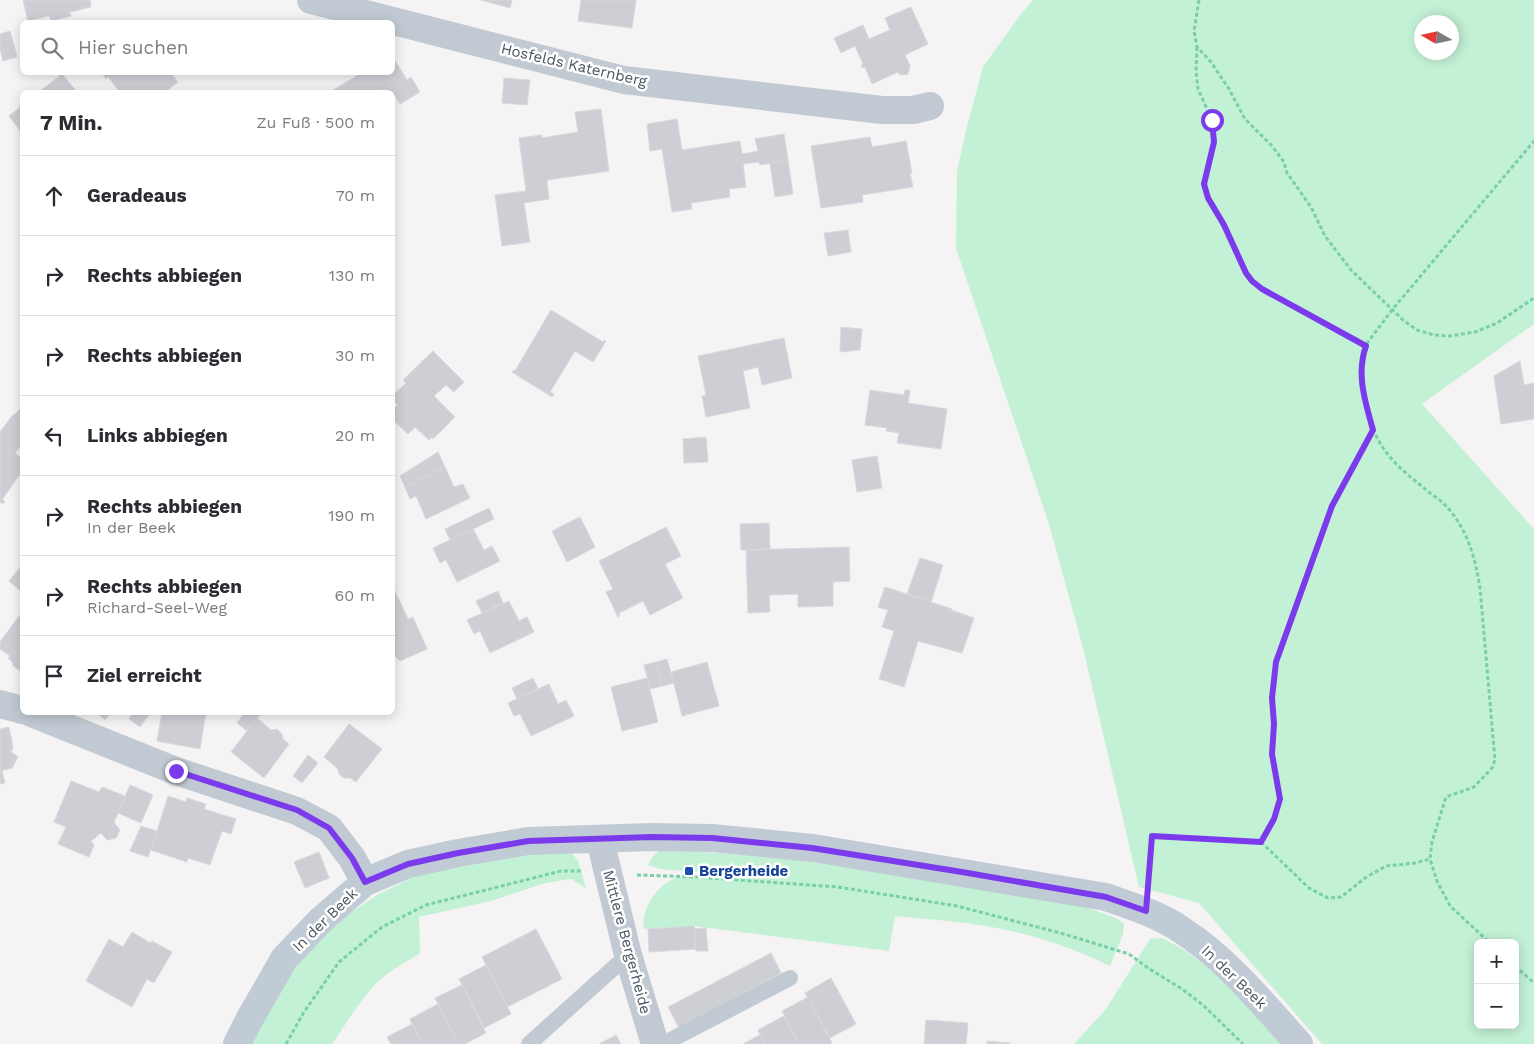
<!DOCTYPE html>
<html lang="de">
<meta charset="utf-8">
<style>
:root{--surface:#fff;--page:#f7f7f7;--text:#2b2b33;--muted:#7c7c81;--line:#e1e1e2}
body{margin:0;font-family:"Work Sans",sans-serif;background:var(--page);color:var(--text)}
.controls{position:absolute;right:15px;bottom:15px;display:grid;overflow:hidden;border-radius:8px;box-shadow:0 2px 12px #0003}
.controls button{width:45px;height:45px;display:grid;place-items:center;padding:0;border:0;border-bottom:1px solid var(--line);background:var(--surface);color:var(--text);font:25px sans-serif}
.compass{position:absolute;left:1414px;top:15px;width:45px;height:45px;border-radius:50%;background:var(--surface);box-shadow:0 2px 12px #0003;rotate:279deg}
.stop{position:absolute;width:15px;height:15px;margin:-11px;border:4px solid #7c3aed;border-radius:50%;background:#fff}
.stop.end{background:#7c3aed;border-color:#fff;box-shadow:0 1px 5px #0008}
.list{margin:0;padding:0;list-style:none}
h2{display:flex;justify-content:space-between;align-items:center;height:65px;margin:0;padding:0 20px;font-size:21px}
h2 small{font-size:16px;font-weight:400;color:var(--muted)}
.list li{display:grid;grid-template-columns:32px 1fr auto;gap:15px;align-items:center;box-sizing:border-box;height:80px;padding:0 20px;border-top:1px solid var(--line)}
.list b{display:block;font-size:19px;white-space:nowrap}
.list p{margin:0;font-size:16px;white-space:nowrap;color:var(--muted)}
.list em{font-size:16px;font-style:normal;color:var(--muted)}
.icon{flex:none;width:28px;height:28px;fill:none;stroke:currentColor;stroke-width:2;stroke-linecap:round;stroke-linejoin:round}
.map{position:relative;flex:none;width:1534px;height:1044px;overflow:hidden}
.search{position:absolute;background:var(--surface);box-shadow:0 2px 12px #0003;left:20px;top:20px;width:375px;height:55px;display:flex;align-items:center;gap:12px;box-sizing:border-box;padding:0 18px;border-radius:8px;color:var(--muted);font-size:19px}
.panel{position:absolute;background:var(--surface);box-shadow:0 2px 12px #0003;left:20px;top:90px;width:375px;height:625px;border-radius:8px}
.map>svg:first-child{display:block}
.green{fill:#c3f1d5;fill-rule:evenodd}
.building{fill:#cdcfd5;stroke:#d7d9de}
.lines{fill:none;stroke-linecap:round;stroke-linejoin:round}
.path{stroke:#7ad0a6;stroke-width:3;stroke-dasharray:4 2.5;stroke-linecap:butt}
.lane{stroke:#c1cad2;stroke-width:16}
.street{stroke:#c1cad2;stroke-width:28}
.secondary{stroke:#c1cbd6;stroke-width:28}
.route{stroke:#7c3aed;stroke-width:6}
.transit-dot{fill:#1a4fb4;stroke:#fff;stroke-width:2}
.labels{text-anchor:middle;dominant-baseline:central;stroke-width:5;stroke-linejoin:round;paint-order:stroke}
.street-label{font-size:15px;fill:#4a5661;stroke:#fff}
.transit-label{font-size:15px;font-weight:bold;fill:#164399;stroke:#fff;text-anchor:start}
</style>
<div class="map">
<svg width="1534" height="1044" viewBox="0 0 1534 1044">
<rect width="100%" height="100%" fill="#f5f3f3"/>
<g class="green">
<path d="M1033 0H1534V324L1422 404 1534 529V1044H1322L1199 903 1139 887 1083 648 1049 524 956 248 957 171 966 130 983 67 1021 14ZM1452 22V52H1422V22ZM1478 943H1515V1025H1478Z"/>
<path d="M662 849 784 858 907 876 1086 907 1118 919 1124 924 1123 934 1110 966C1071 947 1029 933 986 926 956 921 925 919 895 916L889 951 694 926 644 929C641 910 655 889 671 880 683 874 701 875 714 873L659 869 648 865 653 856Z"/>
<path d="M572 853 578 861 586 888 571 879 545 883 491 901 419 917 420 954C406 961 393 969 381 979 362 996 347 1023 332 1044H251L285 982 304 956 323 936 347 915 377 895 415 876 509 855Z"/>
<path d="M1161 938C1202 954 1254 1009 1282 1044H1074L1106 1009 1150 939Z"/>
</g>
<g class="building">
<polygon points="23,0 90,0 91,7 70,12 71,16 51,21 49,16 28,21"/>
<polygon points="481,0 512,0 510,8"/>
<polygon points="581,0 636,0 632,28 578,21"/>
<polygon points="911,7 928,44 905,55 910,66 908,74 900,75 898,72 872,84 865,67 863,68 861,65 863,64 855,46 841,53 834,38 863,25 869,39 890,30 885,18"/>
<polygon points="10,31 17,57 3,61 0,49 0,34"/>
<polygon points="392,56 407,80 411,77 420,92 400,104 395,96 392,98 392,92 330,92 358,75 357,72 392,72"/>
<polygon points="101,72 170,72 178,82 165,92 120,92 108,77 106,79"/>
<polygon points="62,74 77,92 39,92"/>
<polygon points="504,78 530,80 527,105 502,103"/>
<polygon points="22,106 22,133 9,116"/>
<polygon points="601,109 609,171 547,180 549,199 524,203 530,242 502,246 495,195 526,191 519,138 542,135 542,138 578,132 575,112"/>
<polygon points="677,119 682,150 740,141 742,154 758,151 755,139 784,134 788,160 760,165 759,162 743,164 746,187 729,189 730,197 691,203 692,209 672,212 662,149 650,151 647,124"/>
<polygon points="870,137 872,147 906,141 912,173 910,173 913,187 862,195 863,202 821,208 811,146"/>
<polygon points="788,160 793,194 775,197 770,163"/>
<polygon points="848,230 851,252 828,256 824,233"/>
<polygon points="551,310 603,342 604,340 606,341 593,362 575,351 550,392 554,394 552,397 512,372 514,370 515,371"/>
<polygon points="841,327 862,329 860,350 840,352"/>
<polygon points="784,338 792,378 762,385 758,367 743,371 750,408 706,417 702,396 706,395 698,356"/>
<polygon points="433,351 464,382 454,392 446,385 434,396 455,417 433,439 432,437 429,440 415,427 408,434 392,419 392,410 398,405 392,399 392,396 406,383 403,380"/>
<polygon points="1520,361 1524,385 1534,383 1534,419 1501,424 1494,376"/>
<polygon points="870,390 904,395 905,390 910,390 908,403 947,409 941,449 897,443 899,433 886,431 887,428 865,425"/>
<polygon points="22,408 22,444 15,453 22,459 22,471 2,500 5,501 3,504 0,502 0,432 12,416"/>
<polygon points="706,437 708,462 684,463 683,439"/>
<polygon points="438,452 445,467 405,487 400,476"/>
<polygon points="877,456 882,488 857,492 852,460"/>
<polygon points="445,467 454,487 463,484 470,498 426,519 416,496 410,499 405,487"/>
<polygon points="489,508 494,519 450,540 445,529"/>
<polygon points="580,517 595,547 567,562 552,531"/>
<polygon points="769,523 770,549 741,550 740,524"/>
<polygon points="666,527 681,556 665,564 683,598 650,615 643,601 619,613 620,616 618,617 606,592 613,589 599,561"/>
<polygon points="473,529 484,550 492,546 500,561 457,582 446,560 440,563 433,548"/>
<polygon points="849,547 850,581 833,582 833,606 798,607 798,594 769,595 770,612 748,613 746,550"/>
<polygon points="920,558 943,565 931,602 907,594"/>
<polygon points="22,565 22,592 9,581"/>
<polygon points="392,585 408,619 413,617 427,649 400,661 392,653"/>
<polygon points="885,587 952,609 951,610 974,618 962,653 918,641 904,687 879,679 894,631 882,627 888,610 878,607"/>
<polygon points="498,591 503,603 482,613 476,601"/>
<polygon points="509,601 519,621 527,617 534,632 490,653 480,631 474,634 467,620"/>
<polygon points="22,612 22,670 19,670 13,666 12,662 8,658 10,656 0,649 0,642"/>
<polygon points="667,659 674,683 662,686 656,662"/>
<polygon points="656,662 662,686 650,689 644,665"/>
<polygon points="707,662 719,706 682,716 671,672"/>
<polygon points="533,678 538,689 517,699 512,688"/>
<polygon points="647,678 658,722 622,731 611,687"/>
<polygon points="549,684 558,704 566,700 574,716 531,736 520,714 514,716 508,703"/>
<polygon points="96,712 111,712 105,720"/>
<polygon points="134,712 151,712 140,727 129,719"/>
<polygon points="162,712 206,712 200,749 157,741"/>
<polygon points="245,712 262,712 247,731 237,723"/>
<polygon points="257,718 271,730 277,729 282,734 283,739 289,744 264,778 231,752"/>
<polygon points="349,724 382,749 356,782 350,778 344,778 339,774 338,769 324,757"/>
<polygon points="9,727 13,747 11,752 18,757 12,768 2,771 5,783 0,784 0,729"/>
<polygon points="308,755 318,763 302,783 293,776"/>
<polygon points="71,781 99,792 102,787 125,796 114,822 120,830 116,838 107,840 101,833 91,841 94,845 89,857 58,844 66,827 54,822"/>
<polygon points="130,785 153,795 141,823 118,813"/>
<polygon points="168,796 186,802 187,798 206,804 204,809 236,819 231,834 222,831 210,865 188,858 187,862 151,850"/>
<polygon points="141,826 157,831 148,857 130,851"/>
<polygon points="319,852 329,878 305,888 294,862"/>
<polygon points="694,926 696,949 649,952 648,929"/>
<polygon points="706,928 708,951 696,951 694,929"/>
<polygon points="536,929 562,979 507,1007 482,957"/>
<polygon points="132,932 150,943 152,941 172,952 154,983 147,979 132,1007 86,981 109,939 123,947"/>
<polygon points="771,953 781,973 679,1028 668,1007"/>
<polygon points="486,965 511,1014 484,1028 459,979"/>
<polygon points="831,978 856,1024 830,1038 805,993"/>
<polygon points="462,985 486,1033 465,1044 459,1044 435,998"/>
<polygon points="808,997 832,1043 830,1044 799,1044 782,1011"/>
<polygon points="438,1004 459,1044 423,1044 412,1024 410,1019"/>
<polygon points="784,1016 799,1044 765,1044 758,1030"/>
<polygon points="926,1020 968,1023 966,1044 924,1044"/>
<polygon points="412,1024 423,1044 391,1044 387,1037"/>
<polygon points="616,1035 621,1044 599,1044"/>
<polygon points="760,1035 765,1044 743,1044"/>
<polygon points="987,1041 1010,1043 1010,1044 987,1044"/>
</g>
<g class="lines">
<g class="path">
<polyline points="1199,0 1194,31 1197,47 1211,62 1229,89 1245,119 1272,146 1284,162 1287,173 1311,207 1325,236 1351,270 1403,320 1417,330 1434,335 1450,336 1475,332 1497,323 1534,298"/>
<polyline points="1197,47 1196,72 1198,89 1212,120 1214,142 1205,184 1208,198 1224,225 1246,273 1252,281 1263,289 1366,346"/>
<path d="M1373 429C1383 454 1402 471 1423 487 1430 494 1440 499 1447 507 1468 531 1475 557 1480 588L1495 760 1492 768 1474 787 1446 797 1432 842 1430 859 1437 881 1450 906 1490 943"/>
<polyline points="1261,842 1309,888 1328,898 1341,897 1365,878 1386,866 1415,863 1430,859"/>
<polyline points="637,875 695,877 838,887 957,906 1064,934 1129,954 1148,968 1182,989 1203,1005 1243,1044"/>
<polyline points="1148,883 1152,836 1261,842 1274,819 1280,799 1272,754 1274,724 1272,699 1276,662 1332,506 1373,429 1363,395 1360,370 1365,346 1392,310 1534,141"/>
<polyline points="1515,966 1534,983"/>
<polyline points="286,1044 304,1012 339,962 382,927 426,905 561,871 581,871"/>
</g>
<g class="lane">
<polyline points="529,1044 628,955"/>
<polyline points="663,1044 790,978"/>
</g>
<g class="street">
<polyline points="311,0 624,80 882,110 913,110 930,106"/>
<polyline points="0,704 22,710"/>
<polyline points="29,712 176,771 297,811 329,828 352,858 365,882"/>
<polyline points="600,840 628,955 655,1044"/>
</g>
<path class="secondary" d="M237 1044 249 1020 284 959 321 920 365 882 408 864 458 853 528 841 652 837 712 838 813 848 1106 897C1131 906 1158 914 1180 929 1227 959 1262 1003 1299 1044"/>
</g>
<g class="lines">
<path class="route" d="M176 771 297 810 329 828 352 858 365 882 408 864 458 853 528 841 652 837 712 838 812 848 962 872 1106 897 1146 911 1152 836 1261 842 1274 819 1280 799 1272 754 1274 724 1272 698 1276 662 1332 506 1373 430C1365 401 1356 374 1366 346L1262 289 1252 281 1246 273 1224 225 1208 198 1204 184 1214 142 1212 120"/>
</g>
<rect class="transit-dot" x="684" y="866" width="10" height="10" rx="2.5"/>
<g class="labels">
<g class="street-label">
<text transform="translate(574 65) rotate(13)">Hosfelds Katernberg</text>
<text transform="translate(325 920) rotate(-44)">In der Beek</text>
<text transform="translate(627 942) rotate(75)">Mittlere Bergerheide</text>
<text transform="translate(1234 977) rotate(44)">In der Beek</text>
</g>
<g class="transit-label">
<text x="699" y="871">Bergerheide</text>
</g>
</g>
</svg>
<div class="controls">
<button>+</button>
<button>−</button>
</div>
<svg class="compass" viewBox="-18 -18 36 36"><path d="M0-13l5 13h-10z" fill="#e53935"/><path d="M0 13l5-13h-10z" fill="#7c7c81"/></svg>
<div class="stop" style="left:1212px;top:120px"></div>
<div class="stop end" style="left:176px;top:771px"></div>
<div class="search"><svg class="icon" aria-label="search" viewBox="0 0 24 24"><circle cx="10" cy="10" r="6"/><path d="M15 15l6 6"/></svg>Hier suchen</div>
<section class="panel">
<h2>7 Min.<small>Zu Fuß · 500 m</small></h2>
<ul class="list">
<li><svg class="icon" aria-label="ahead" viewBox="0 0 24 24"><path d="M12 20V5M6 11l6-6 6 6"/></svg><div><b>Geradeaus</b></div><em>70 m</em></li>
<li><svg class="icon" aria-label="right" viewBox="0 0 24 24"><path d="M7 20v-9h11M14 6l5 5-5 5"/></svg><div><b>Rechts abbiegen</b></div><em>130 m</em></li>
<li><svg class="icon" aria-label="right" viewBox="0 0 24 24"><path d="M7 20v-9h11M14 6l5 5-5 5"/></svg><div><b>Rechts abbiegen</b></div><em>30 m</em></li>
<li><svg class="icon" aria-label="left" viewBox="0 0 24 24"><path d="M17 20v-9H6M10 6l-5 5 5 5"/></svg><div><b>Links abbiegen</b></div><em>20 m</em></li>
<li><svg class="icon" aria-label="right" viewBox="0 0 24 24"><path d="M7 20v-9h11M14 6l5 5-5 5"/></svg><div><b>Rechts abbiegen</b><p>In der Beek</p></div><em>190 m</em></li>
<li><svg class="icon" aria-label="right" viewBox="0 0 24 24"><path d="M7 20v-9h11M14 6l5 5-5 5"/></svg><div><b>Rechts abbiegen</b><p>Richard-Seel-Weg</p></div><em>60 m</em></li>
<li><svg class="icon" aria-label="arrive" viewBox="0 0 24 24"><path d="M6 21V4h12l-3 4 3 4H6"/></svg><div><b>Ziel erreicht</b></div></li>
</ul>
</section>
</div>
